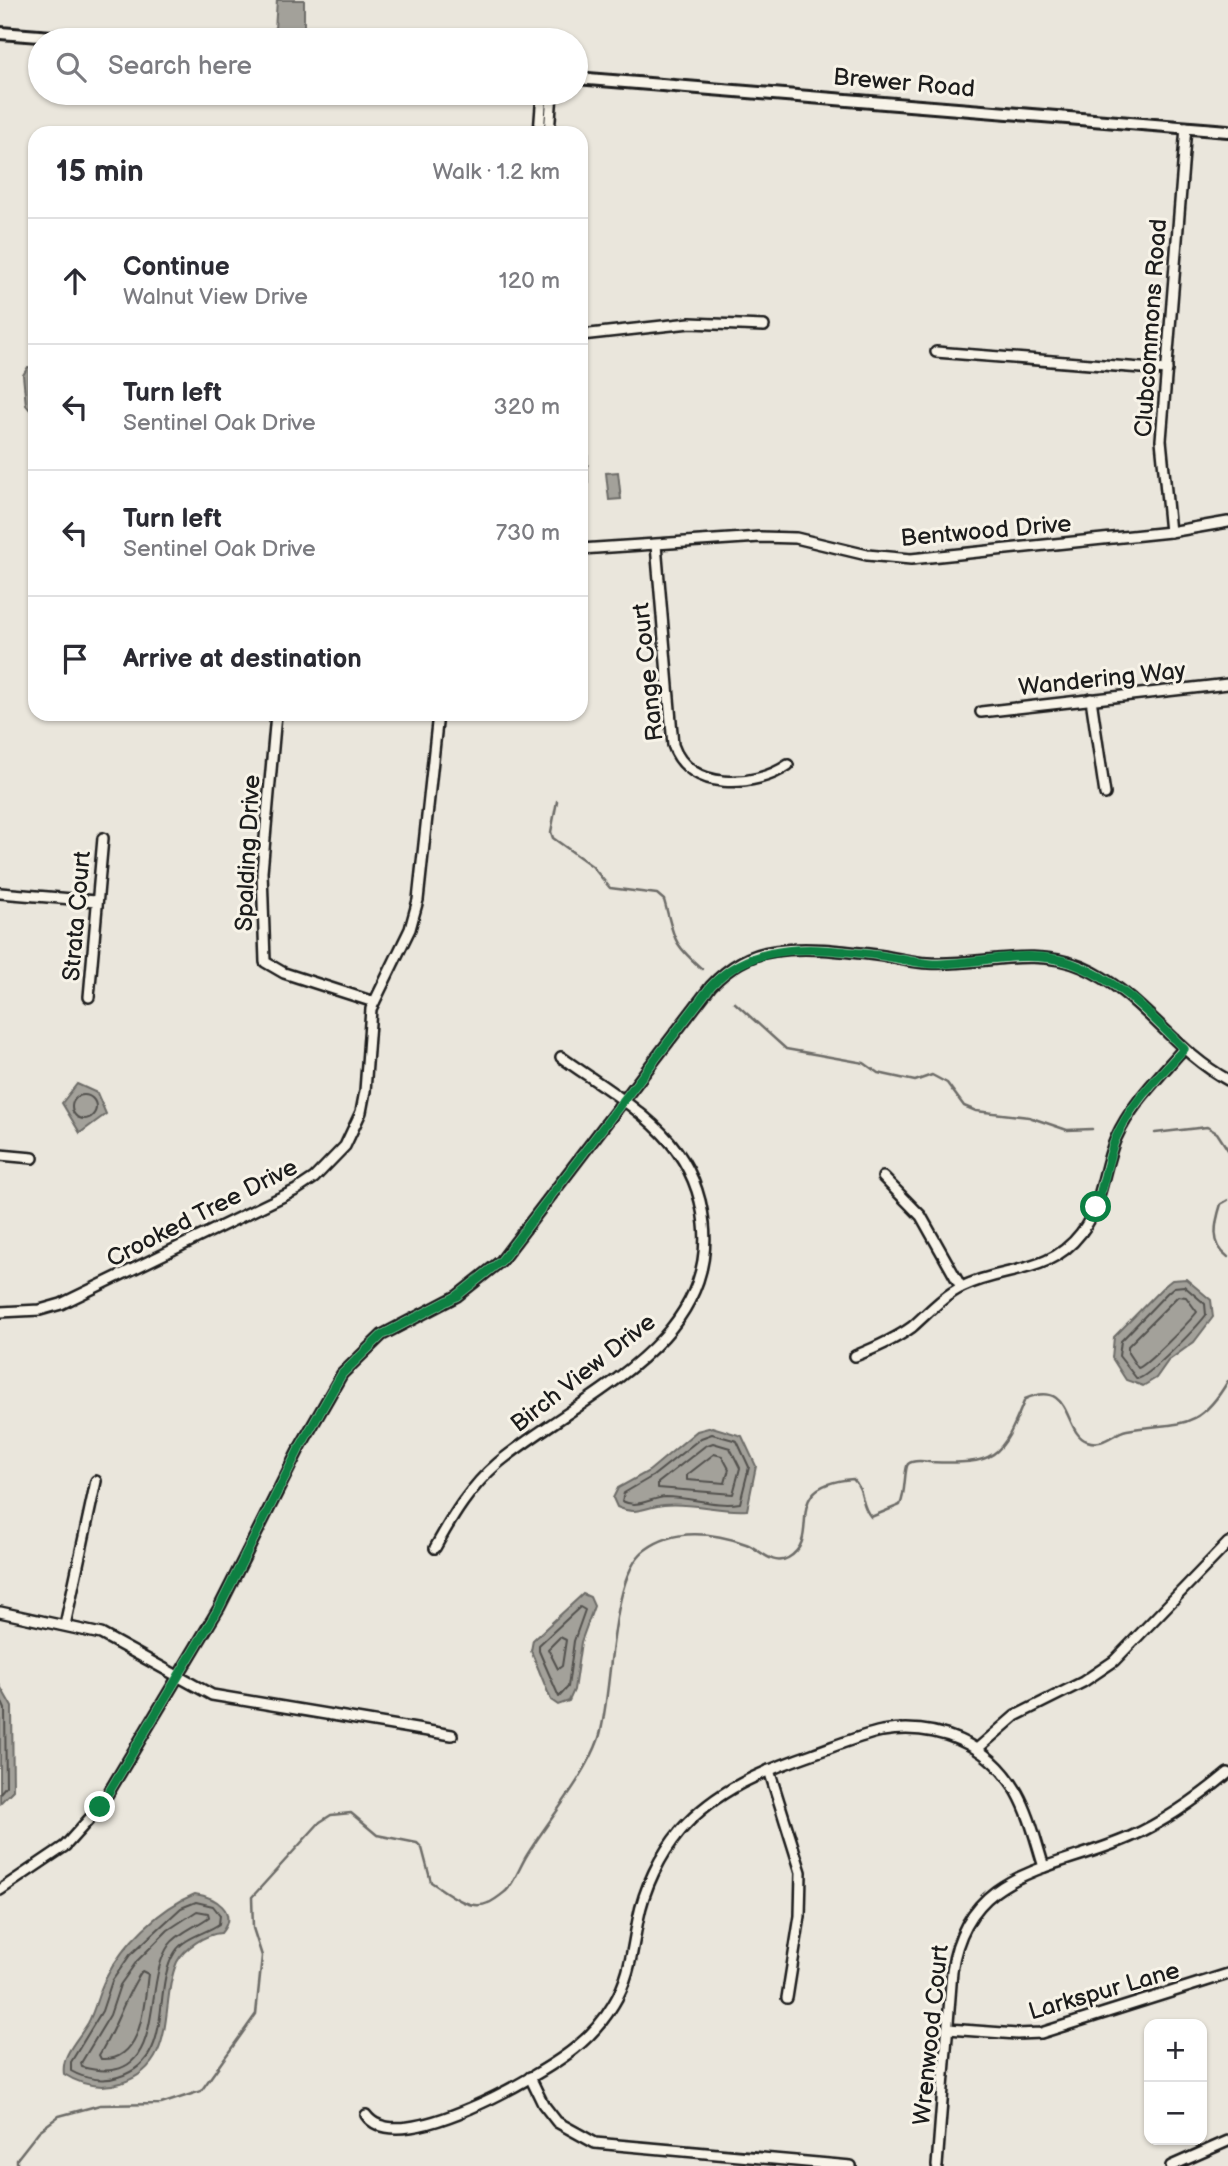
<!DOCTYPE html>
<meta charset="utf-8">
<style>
:root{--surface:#fff;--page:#f7f7f7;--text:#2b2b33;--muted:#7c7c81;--line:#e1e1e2}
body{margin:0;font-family:"Balsamiq Sans",sans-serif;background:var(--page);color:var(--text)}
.controls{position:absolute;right:21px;bottom:21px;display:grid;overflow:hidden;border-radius:14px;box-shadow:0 2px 5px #0004}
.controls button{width:63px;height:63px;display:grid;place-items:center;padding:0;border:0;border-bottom:2px solid var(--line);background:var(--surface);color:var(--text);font:35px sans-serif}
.stop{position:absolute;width:21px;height:21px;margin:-16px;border:5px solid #0b8043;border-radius:50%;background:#fff}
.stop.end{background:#0b8043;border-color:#fff;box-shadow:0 2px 7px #0008}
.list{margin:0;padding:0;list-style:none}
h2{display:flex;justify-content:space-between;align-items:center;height:91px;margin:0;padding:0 28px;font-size:30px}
h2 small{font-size:23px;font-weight:400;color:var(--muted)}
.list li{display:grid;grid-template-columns:46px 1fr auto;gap:21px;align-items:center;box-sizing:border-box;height:126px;padding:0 28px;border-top:2px solid var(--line)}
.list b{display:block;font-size:26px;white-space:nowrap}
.list p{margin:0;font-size:23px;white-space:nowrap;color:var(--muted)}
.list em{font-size:23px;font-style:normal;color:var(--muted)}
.icon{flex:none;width:38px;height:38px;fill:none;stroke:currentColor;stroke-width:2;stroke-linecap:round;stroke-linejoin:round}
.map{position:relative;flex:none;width:1228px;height:2166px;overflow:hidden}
.search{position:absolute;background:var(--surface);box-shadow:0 2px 5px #0004;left:28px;top:28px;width:560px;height:77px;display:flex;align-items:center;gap:18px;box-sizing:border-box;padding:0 24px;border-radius:38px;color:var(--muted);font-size:26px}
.panel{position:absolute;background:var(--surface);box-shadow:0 2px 5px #0004;left:28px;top:126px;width:560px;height:595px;border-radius:21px}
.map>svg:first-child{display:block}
.green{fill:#ccc8c0;stroke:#74726e;stroke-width:2}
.water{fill:#a3a19a;stroke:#6d6c68;stroke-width:2}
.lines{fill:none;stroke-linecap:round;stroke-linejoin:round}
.shore{stroke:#52514e;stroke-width:2}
.stream{stroke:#6d6c68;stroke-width:2.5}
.minor-casing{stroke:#1c1c1c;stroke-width:14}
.tertiary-casing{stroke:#1c1c1c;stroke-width:16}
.minor{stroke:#f7f3e8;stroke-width:9}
.tertiary{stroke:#f7f3e8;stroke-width:10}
.route{stroke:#0b8043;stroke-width:9}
.labels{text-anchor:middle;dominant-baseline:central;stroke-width:6;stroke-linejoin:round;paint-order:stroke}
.street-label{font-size:24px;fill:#1c1c1c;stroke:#f7f3e8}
</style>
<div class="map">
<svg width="1228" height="2166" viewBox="0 0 1228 2166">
<rect width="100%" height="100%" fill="#eae6dc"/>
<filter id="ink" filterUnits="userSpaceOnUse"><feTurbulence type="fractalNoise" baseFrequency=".0143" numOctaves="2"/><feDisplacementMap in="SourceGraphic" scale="14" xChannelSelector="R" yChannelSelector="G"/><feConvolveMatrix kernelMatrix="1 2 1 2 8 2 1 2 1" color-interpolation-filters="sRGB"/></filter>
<g filter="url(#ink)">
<polygon class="green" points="581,434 587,434 588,485 581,485"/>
<g class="water">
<polygon points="277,0 304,0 304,29 275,29"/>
<polygon points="28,367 35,368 35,416 26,405 23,375"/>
<polygon points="618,472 621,499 609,500 606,473"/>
<polygon points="77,1084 97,1093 106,1114 80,1133 62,1103"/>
<polygon points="1186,1279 1211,1300 1213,1317 1194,1342 1168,1361 1156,1378 1143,1386 1126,1380 1112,1358 1114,1337 1162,1288 1172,1280"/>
<path d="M712 1427 742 1436 756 1466 747 1510C719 1512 691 1502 664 1505 643 1507 638 1516 617 1507L613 1498 618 1488 649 1471 697 1431Z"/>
<polygon points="583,1594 590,1597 594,1606 581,1642 574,1690 569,1701 558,1705 551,1700 531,1651 533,1640"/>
<polygon points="0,1686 12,1707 13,1790 0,1803"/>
<path d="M195 1894C215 1897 239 1911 221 1933 206 1934 184 1948 177 1962 159 2003 179 2065 121 2083 101 2089 81 2085 64 2074 61 2055 78 2040 88 2023 96 2008 98 1992 106 1978 123 1944 160 1908 195 1894Z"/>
</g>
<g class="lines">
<g class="shore">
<circle cx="84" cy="1107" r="12"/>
<path d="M1184 1286 1205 1304 1206 1315C1197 1327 1148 1378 1137 1379L1119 1356 1121 1341 1167 1293 1174 1287Z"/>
<path d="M1178 1296 1186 1297 1197 1312C1190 1321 1145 1367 1138 1368L1128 1353V1346Z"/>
<path d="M712 1434 737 1441 749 1467 740 1503C715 1507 691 1497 666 1497 650 1498 638 1509 622 1501L624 1493 653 1476 701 1438Z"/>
<polygon points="713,1443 730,1448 740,1468 733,1494 658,1488 658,1483 705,1446"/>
<polygon points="714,1454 722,1456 729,1469 725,1483 687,1480 687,1475"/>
<polygon points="580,1607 585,1610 574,1641 568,1687 559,1697 539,1651 539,1645"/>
<polygon points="560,1637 566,1640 562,1666 558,1669 548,1649"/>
<polyline points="0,1698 5,1709 6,1786 0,1793"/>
<path d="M196 1902 213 1906 220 1915 219 1924C207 1933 184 1937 175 1952 150 1991 177 2059 118 2077 103 2082 85 2079 71 2071V2062L102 2011 112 1981 130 1955 181 1908Z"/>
<path d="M197 1911 208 1913 209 1917C197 1926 178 1933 169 1945 140 1985 171 2091 82 2067L81 2063 110 2015 120 1985 137 1961 168 1930Z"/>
<path d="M142 1971 148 1974C144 2004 143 2062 101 2059L99 2055C117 2027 124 1997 142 1971Z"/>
</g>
<g class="stream">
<path d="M557 801 551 832 553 838 592 866 610 888 657 894 664 900C675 938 670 941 702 969"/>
<polyline points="734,1002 786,1049 864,1063 878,1073 915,1081 932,1075 947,1083 964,1106 976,1111 1029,1117 1067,1130 1092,1129"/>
<polyline points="1155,1133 1207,1127 1217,1133 1228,1150"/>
<path d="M1228 1200 1221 1204C1215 1223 1210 1244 1228 1257"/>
<path d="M17 2166V2159L39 2131 59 2116 100 2105 161 2104 201 2091 256 2014 262 1956 253 1928 252 1897 320 1822 331 1815 351 1813 377 1835 417 1843 422 1848 431 1882C446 1892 470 1912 488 1903 494 1901 501 1895 506 1891 515 1882 520 1866 527 1855 549 1819 585 1778 599 1738 613 1696 609 1576 645 1550 674 1528 713 1532 746 1544 760 1549 772 1567 788 1558 825 1537 776 1485 853 1479 865 1490 860 1506 871 1517L900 1505C906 1493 904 1468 908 1464 913 1460 923 1461 929 1462 996 1465 1001 1459 1025 1399 1073 1378 1063 1433 1087 1441 1104 1447 1112 1433 1127 1430 1178 1421 1197 1434 1228 1381"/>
</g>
<defs>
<g id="minor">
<polyline points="539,133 542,93"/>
<polyline points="549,133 552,93"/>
<polyline points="581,335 690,323 764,326"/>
<polyline points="936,352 1167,370"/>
<polyline points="1170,532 1161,440 1186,127"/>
<path d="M656 545 673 745C689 792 755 788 788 765"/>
<polyline points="581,549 760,537 796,538 867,555 911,559 1170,532 1228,522"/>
<polyline points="1091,699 1105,794"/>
<polyline points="981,712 1228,684"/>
<polyline points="276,714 262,872 265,962 284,973 374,1002"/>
<polyline points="0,893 96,901"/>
<polyline points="89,997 103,838"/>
<polyline points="0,1155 33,1158"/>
<polyline points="883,1177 921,1216 961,1287"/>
<polyline points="0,1312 40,1310 61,1304 296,1190 314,1178 345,1146 361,1112 365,1091 371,1009 410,929 418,900 438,714"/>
<path d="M855 1356C875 1348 894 1340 912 1327 928 1313 943 1296 962 1287 1004 1266 1048 1276 1081 1233 1103 1205 1102 1170 1116 1138 1131 1104 1159 1077 1183 1049"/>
<path d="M435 1548C452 1517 470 1487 498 1463 576 1398 717 1345 704 1224 701 1194 689 1165 670 1142 641 1108 597 1083 561 1057"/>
<polyline points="0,1612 101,1634 212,1695 452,1735"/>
<polyline points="65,1625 96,1481"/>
<polyline points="977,1749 1015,1716 1083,1682 1114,1661 1228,1543"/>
<polyline points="769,1770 801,1872 800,1916 787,1998"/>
<path d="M0 1890 65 1846 100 1807 219 1608 299 1449 342 1374 382 1335 457 1296 501 1261 711 986C729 967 749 954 775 951 807 946 844 951 876 955 894 957 911 963 929 963 981 966 1031 946 1082 967 1141 992 1172 1050 1228 1080"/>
<polyline points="948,2029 1017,2034 1041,2033 1228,1974"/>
<polyline points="530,2077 543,2104 557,2122 595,2143 851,2166"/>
<path d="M366 2115C397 2160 543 2074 574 2049 589 2037 603 2022 613 2005 630 1978 632 1950 638 1920 644 1888 660 1855 681 1830 716 1790 763 1771 812 1754 835 1746 858 1736 882 1731 937 1722 989 1744 1017 1792 1030 1815 1036 1842 1044 1867"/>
<path d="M937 2166 952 1971C967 1868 1053 1871 1130 1837 1166 1821 1198 1798 1228 1773"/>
<polyline points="1171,2166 1228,2141"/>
</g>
<g id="tertiary">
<polyline points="0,33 92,40"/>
<polyline points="576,78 1228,131"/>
</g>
</defs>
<use href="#minor" class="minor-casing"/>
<use href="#tertiary" class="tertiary-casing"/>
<use href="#minor" class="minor"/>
<use href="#tertiary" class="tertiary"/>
</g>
</g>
<g class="lines" filter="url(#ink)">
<path class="route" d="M100 1807 219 1608 299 1449 342 1374 382 1335 457 1296 501 1261 711 986C754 940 818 948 876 955 895 957 914 963 934 964 980 964 1026 948 1071 963 1119 980 1150 1014 1184 1049 1158 1077 1130 1104 1115 1140 1107 1161 1104 1185 1096 1207"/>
</g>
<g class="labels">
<g class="street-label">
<text transform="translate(904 83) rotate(5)">Brewer Road</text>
<text transform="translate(1151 328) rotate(-86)">Clubcommons Road</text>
<text transform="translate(986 531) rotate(-5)">Bentwood Drive</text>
<text transform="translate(648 672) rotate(-96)">Range Court</text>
<text transform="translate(1102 679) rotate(-6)">Wandering Way</text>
<text transform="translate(248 853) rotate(-87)">Spalding Drive</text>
<text transform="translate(77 916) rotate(-85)">Strata Court</text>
<text transform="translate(202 1213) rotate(-27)">Crooked Tree Drive</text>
<text transform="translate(583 1373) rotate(-38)">Birch View Drive</text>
<text transform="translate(1104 1991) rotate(-16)">Larkspur Lane</text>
<text transform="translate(931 2035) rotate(-84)">Wrenwood Court</text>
</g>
</g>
</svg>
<div class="controls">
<button>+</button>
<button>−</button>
</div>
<div class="stop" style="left:1096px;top:1207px"></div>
<div class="stop end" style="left:100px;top:1807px"></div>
<div class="search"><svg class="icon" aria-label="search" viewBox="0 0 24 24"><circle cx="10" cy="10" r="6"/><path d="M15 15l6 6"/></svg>Search here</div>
<section class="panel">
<h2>15 min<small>Walk · 1.2 km</small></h2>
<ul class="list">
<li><svg class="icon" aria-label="ahead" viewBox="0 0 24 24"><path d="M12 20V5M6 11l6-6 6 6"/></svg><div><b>Continue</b><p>Walnut View Drive</p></div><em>120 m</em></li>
<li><svg class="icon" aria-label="left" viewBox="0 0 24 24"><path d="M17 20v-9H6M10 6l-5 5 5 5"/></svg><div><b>Turn left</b><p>Sentinel Oak Drive</p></div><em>320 m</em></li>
<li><svg class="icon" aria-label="left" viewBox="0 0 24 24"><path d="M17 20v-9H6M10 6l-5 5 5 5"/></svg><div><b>Turn left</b><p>Sentinel Oak Drive</p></div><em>730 m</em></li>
<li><svg class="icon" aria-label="arrive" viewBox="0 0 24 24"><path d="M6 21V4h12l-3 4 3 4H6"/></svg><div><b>Arrive at destination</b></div></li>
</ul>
</section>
</div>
